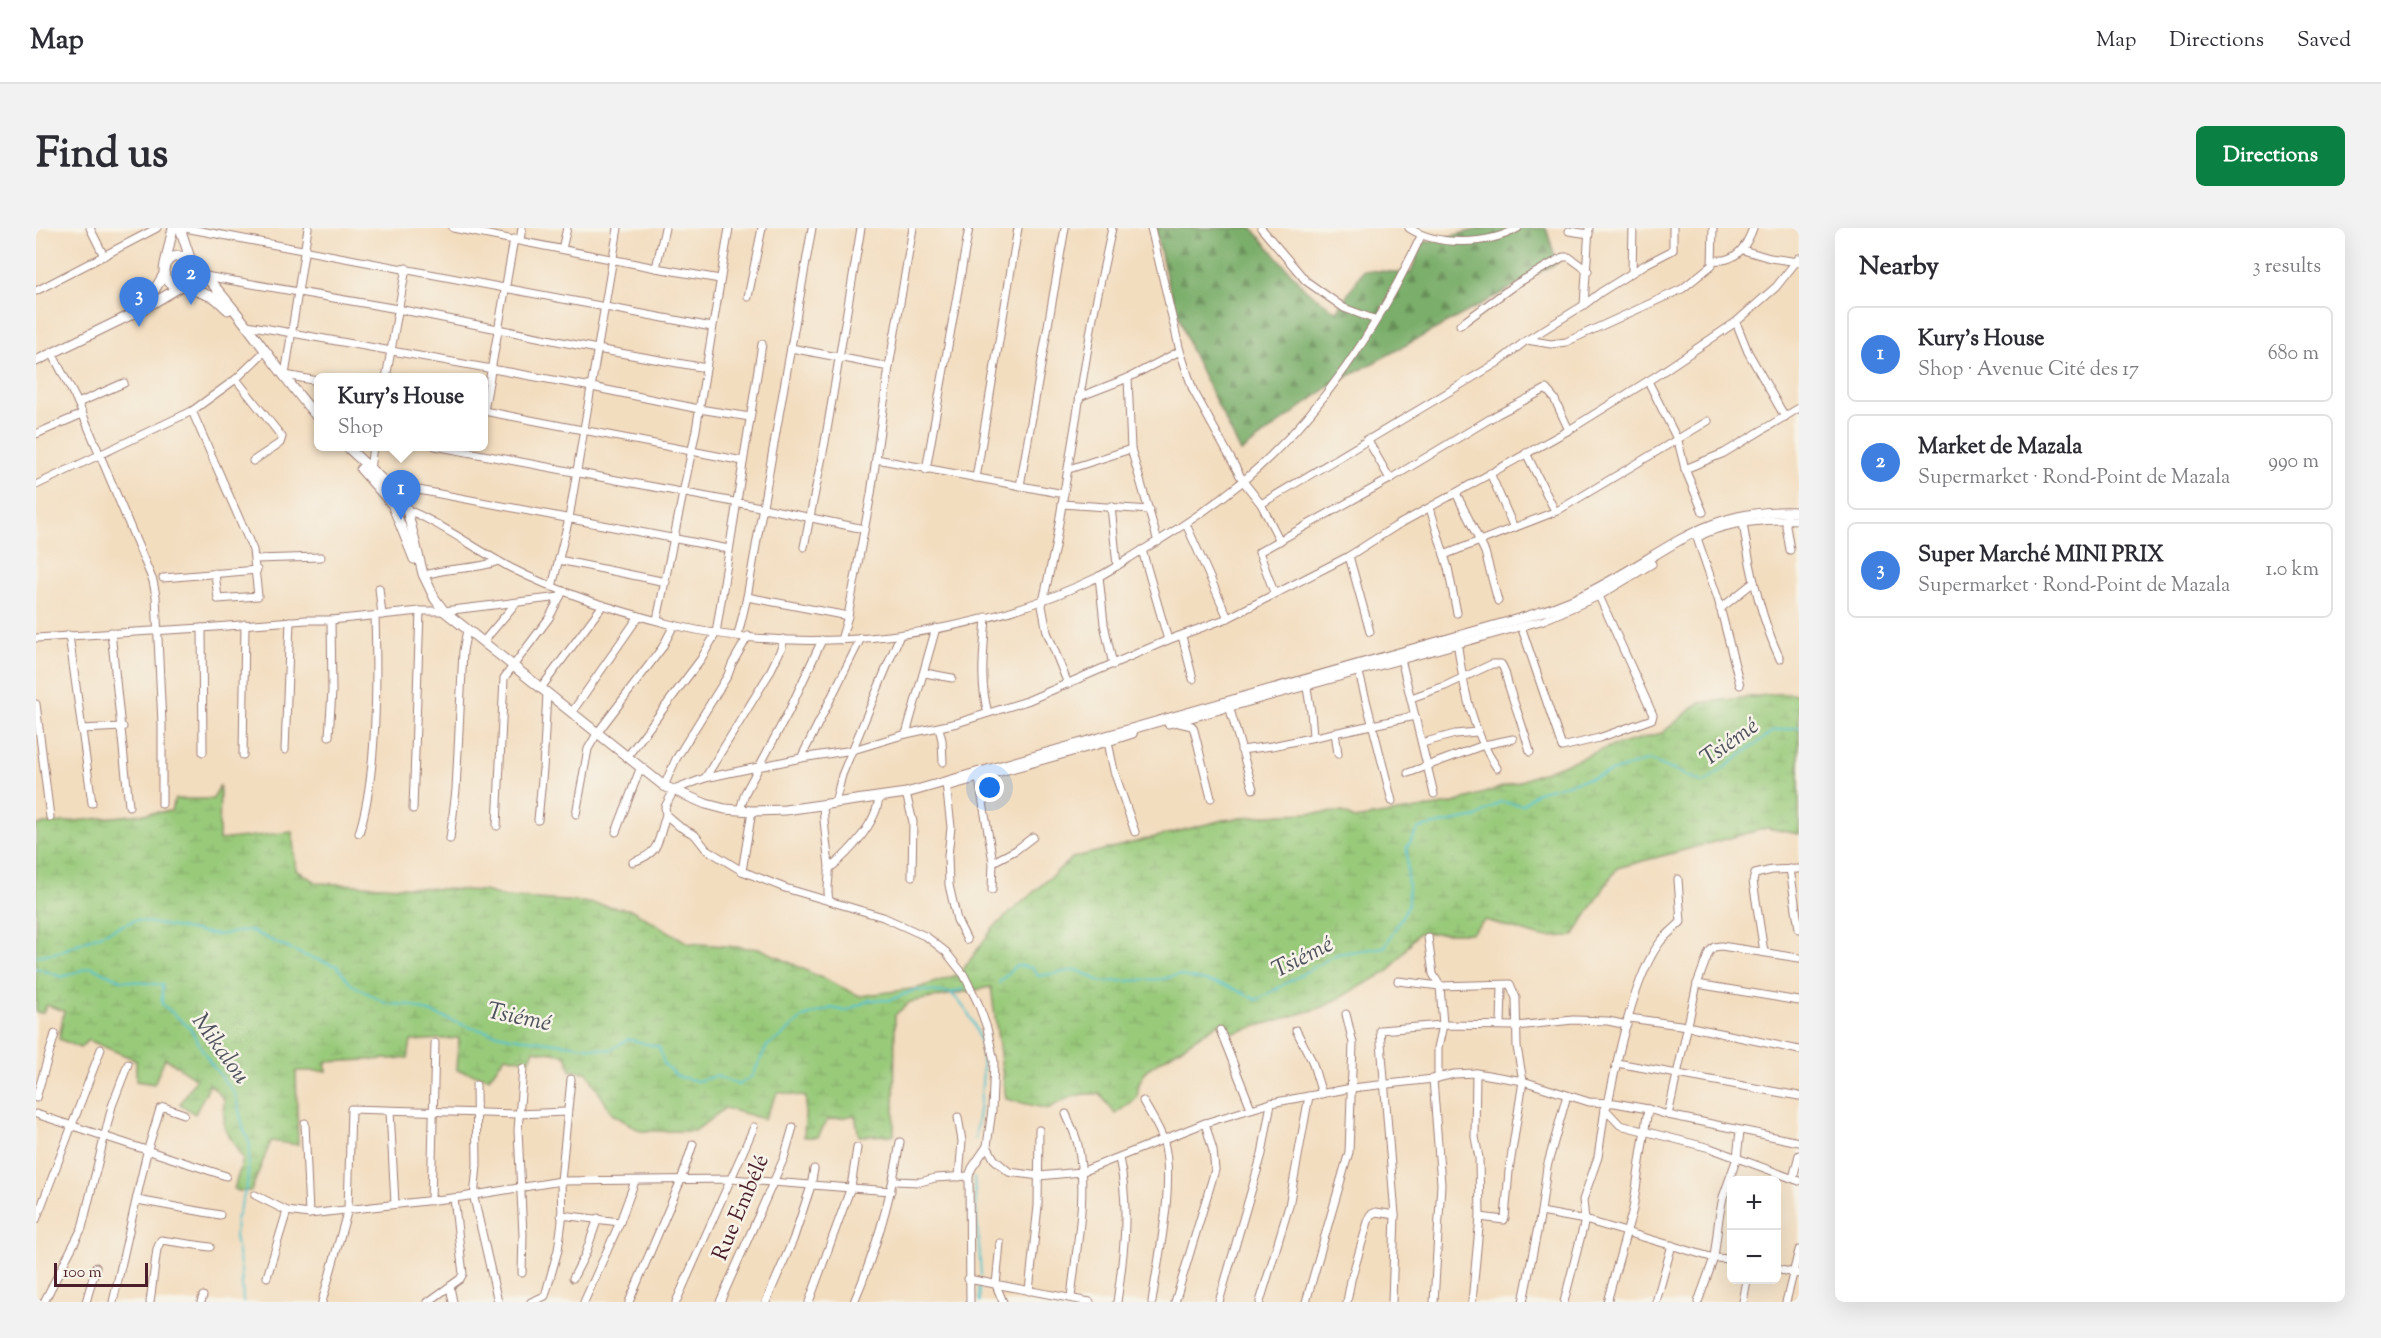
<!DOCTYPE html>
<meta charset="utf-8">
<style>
:root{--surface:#fff;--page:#f2f2f3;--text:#2b2b33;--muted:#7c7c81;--line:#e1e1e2;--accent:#0b8043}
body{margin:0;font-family:"Sorts Mill Goudy",serif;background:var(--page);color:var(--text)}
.controls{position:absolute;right:18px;bottom:18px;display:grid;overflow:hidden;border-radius:9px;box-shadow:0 6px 24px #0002}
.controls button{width:54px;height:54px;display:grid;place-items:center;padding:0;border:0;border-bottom:2px solid var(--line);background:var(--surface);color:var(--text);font:30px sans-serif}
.scale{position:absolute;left:18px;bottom:15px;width:94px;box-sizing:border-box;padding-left:6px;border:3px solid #4a1f2b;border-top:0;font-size:16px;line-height:21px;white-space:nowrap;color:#4a1f2b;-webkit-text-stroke:4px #f7f3e8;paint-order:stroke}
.you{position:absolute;left:954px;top:560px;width:21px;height:21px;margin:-15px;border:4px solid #fff;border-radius:50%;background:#1a73e8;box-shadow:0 0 0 9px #1a73e833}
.badge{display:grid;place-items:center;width:39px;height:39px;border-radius:50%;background:var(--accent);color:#fff;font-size:20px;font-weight:700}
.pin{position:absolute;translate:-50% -50px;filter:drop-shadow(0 2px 3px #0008)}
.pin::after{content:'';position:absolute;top:32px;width:21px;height:18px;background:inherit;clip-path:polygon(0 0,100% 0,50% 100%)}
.popup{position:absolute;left:278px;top:145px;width:174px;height:78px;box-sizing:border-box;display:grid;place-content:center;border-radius:9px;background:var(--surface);filter:drop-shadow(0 2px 4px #0005);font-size:20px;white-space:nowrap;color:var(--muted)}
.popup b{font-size:22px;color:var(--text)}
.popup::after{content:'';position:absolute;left:50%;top:100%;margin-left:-12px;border:12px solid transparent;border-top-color:var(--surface)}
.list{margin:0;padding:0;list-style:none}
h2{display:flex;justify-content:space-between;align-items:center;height:78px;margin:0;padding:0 24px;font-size:26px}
h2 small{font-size:20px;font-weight:400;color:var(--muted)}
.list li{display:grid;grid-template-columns:39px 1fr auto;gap:18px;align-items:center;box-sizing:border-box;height:96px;margin:0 12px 12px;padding:0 12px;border:2px solid var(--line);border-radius:9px}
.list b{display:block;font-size:22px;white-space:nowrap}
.list p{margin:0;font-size:20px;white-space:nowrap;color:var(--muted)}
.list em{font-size:20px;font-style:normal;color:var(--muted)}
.map{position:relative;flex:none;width:1763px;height:1074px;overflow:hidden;border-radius:9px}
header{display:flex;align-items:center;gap:36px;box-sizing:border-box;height:84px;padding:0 30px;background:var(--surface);border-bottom:2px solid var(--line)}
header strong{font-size:28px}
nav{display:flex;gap:33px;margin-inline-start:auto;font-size:21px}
.intro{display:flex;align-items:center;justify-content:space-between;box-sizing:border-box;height:144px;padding:0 36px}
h1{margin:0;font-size:42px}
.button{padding:15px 27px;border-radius:9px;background:var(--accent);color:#fff;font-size:21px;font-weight:700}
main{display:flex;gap:36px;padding:0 36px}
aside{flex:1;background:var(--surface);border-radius:9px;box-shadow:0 6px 24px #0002}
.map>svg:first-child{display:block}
.forest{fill:url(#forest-firs);stroke:#62664a;stroke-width:1.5}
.wetland{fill:url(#wetland-marsh);stroke:#727452;stroke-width:1.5}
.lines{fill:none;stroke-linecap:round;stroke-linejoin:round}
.stream{stroke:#58c5d0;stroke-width:2}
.minor-casing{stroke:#9e7e75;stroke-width:9}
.major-casing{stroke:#9e7e75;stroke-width:11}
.minor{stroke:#fff;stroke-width:7}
.major{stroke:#fff;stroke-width:9}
.labels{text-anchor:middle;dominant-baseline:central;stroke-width:5;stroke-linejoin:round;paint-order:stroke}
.street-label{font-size:22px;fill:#4a1f2b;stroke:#f7f3e8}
.water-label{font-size:24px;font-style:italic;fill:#4e515d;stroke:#f7f3e8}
</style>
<header>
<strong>Map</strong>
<nav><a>Map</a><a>Directions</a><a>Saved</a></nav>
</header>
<div class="intro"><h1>Find us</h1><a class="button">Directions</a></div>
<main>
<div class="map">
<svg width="1763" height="1074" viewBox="0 0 1763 1074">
<defs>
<pattern id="forest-firs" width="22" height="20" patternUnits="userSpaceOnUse" patternTransform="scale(1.5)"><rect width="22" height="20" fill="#7aae6a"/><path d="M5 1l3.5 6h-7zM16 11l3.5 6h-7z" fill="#668d57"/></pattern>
<pattern id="wetland-marsh" width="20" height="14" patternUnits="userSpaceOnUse" patternTransform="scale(1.5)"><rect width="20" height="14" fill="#99ca7a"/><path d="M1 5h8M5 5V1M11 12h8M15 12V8" fill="none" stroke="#85ad6a"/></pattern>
</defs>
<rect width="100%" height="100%" fill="#f7f3e8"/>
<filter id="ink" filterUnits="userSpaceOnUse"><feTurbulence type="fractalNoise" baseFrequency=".0167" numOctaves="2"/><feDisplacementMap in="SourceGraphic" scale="12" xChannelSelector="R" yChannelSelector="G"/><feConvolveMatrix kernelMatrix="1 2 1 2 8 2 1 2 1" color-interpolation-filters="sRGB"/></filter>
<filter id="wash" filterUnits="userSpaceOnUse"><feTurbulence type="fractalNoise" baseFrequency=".008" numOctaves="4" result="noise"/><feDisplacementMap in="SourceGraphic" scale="24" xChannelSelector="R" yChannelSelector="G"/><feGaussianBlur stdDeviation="1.35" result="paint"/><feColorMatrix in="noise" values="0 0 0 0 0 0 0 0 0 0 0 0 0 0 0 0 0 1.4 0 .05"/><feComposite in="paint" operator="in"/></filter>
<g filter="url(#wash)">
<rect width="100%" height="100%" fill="#f3ddbf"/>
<polygon class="forest" points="1119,0 1216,0 1269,61 1301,84 1327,42 1375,45 1386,15 1447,0 1510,0 1521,35 1291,160 1205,224 1154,121 1131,52"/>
<path class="wetland" d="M1740 466H1763V606L1731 600 1581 640 1537 708 1505 709 1449 692 1435 705H1382L1353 743 1287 779 1198 805 1183 795 1110 842 1103 856 1101 870 1079 886 1064 866C1042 864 1030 870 1012 881L970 871 955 759 874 774 859 787 858 907 823 908 819 887 791 892 782 909H768L770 869 742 864 728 891 689 880 659 903H605L576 886 551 844 535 843 530 827 498 822 493 833 469 828 453 850 421 842 423 810 375 813 372 830 289 834 291 843H260L262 917 235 913 215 963H203L198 961 207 931 188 899V871L174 856 159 886 144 876 160 851 129 830 118 856 100 853V832L52 812 44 820 23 811 28 783 11 777 7 785 0 784V597L135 583 139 571H177L184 557 183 612 256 604 260 642 282 655 448 663 469 669 546 674 596 682 652 715 725 721 824 768 882 760 924 746 957 700 1036 630 1187 592 1245 586 1307 584 1318 591 1414 576 1482 554 1573 519 1626 505 1663 475Z"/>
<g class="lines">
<g class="stream">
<polyline points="0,728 23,724 99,692 181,707 213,702 267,727 301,738 315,756 351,776 374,777 436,800 474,809 574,822 592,811 623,819 628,836 641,848 661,853 680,848 703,857 716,848 731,818 746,808 767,789 796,780 809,783 834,772 854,772 879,762 915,765 928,761"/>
<polyline points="0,740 26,749 55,739 85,752 126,757 126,776 154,800 173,833 199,866 207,899 214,917 211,958 200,992 199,1008 205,1042 207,1074"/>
<polyline points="963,755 980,737 997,740 1002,748 1041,742 1066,754 1127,751 1142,747 1192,758 1221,772 1301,726 1349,719 1372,677 1371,619 1383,600 1441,589 1464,574 1487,577 1501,564 1562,548 1613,532 1668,555 1737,503 1763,499"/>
<path d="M915 765C960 807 946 856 939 911"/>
<polyline points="938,950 945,1047"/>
<polyline points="943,1059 944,1074"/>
</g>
</g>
</g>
<g filter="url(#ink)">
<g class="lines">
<defs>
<g id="minor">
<polyline points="54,0 68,28"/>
<polyline points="149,0 676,99"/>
<polyline points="417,0 620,40"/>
<polyline points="629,0 620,40 684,51"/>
<polyline points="1115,0 1144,123 1157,162 1207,253 1225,276 1244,313"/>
<polyline points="1225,0 1270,53 1308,80 1340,92"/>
<path d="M1373 0C1402 19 1452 17 1482 0"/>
<polyline points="1533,3 1553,6"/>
<polyline points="484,12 486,0"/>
<polyline points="526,21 531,0"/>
<polyline points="1707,22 1734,30 1763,34"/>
<path d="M1677 32C1699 35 1710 20 1717 0"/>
<polyline points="1596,44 1597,0"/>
<polyline points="169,48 362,81 561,121 670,140"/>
<polyline points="0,63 121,0"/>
<polyline points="712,69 726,0"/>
<polyline points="1548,77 1553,0"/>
<polyline points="1700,94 1712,124 1749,189"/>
<polyline points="211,97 556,159 663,181 714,189"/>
<polyline points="1424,97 1480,56 1527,29 1533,29 1552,43"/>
<polyline points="1491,112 1515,116 1530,114 1646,61 1676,37 1677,0"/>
<polyline points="755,120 853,139"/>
<polyline points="16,125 42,175 117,353 120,368 126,496 126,576"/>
<polyline points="247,147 249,147 272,0"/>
<polyline points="249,147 282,153"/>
<polyline points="350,150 370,40"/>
<polyline points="1092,150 1095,221 1122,314"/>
<polyline points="200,151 246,209 244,215 217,233"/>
<polyline points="1612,153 1642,213 1649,241 1667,284"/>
<polyline points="1043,169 1092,150 1144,123"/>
<polyline points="42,175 88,155"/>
<polyline points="156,183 217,322 222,368 182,371 179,345"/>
<polyline points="448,183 707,233"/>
<polyline points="448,183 478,11"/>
<polyline points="0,206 46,186"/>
<polyline points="1331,211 1354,251"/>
<polyline points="399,218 714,277 828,301"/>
<polyline points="1490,225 1519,283"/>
<polyline points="840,231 1028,266"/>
<polyline points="1033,241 1095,221"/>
<polyline points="1649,241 1688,225 1763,180"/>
<polyline points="334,242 337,218"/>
<polyline points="890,242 933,0"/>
<polyline points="1454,245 1478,300"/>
<polyline points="940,250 982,0"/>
<polyline points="351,256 693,321"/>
<polyline points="0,257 156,183 200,151 226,126"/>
<polyline points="984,258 1029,0"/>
<polyline points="1420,265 1449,324 1462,373"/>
<path d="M356 276C399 290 435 319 475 340 526 366 581 383 637 397 774 429 935 410 1062 349 1077 341 1090 332 1105 323 1140 303 1174 280 1206 254 1284 188 1342 100 1385 8"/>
<polyline points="1026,276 1114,282"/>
<polyline points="1225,276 1461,135 1491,112 1548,77 1565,64 1610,36 1637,22 1637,0"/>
<polyline points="1075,278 1081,338"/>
<polyline points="1394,280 1412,340 1421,385"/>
<polyline points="1751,289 1750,298 1754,322"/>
<path d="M1707 295C1714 343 1724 388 1744 431"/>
<polyline points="1150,296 1192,390"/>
<polyline points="768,319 789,214 825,0"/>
<polyline points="1106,322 1132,412"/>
<polyline points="1408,327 1521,283 1672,193"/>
<polyline points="1313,328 1334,404"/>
<polyline points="219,331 285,329"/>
<polyline points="523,332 630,354"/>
<path d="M387 348C411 338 438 343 462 333"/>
<polyline points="1063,348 1068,396 1077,437"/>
<polyline points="127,350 221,342"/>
<polyline points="516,359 533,290 582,0"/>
<polyline points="343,360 346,387"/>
<polyline points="1239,367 1223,324 1354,251 1462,186 1510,161 1518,170 1533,202"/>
<polyline points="711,369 776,0"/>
<polyline points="1684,381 1718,354"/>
<path d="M950 389C948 421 943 453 952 485"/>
<polyline points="621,392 660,202 693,0"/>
<polyline points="1485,398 1526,519 1563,510 1616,491 1617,487 1563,368"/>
<polyline points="166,400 167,524"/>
<polyline points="75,404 93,578"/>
<polyline points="33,407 56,575"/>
<polyline points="702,407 711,369 812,388"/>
<polyline points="1146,408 1157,451"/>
<polyline points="0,410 166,400 270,392 295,392 384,383 408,383 524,369 527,363"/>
<polyline points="747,411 746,419 733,446 669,550 638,562 629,579 630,587 644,599 659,607 670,621 706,643 749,660 847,689 891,709 910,724 928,747 942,775 951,800 958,833 956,882 951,918 958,931 973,944 1003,948 1045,944 1169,895 1235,875 1316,860 1397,851 1418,846 1440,845 1487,853 1553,874 1579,875 1612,881 1632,887 1763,914"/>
<polyline points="805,412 812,388 835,266 853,139 877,0"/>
<path d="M1421 412C1427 458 1435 501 1461 540"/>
<polyline points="447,414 480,375"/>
<polyline points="1364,427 1398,566"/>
<polyline points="1322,441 1356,573"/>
<polyline points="889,445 916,450"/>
<polyline points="1270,454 1275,484 1277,508"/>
<polyline points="1032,456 1011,404 1006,378 1019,319 1057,89 1076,0"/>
<path d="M1704 457 1682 371 1661 310C1687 294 1733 291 1763 292"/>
<polyline points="505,460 567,377"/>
<path d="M1375 470 1409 458 1456 436H1465C1470 442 1470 451 1473 459 1480 481 1488 501 1494 524"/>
<polyline points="0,476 14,589"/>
<polyline points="1193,478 1217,561"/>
<polyline points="536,484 603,388"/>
<polyline points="1130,490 1132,496 1141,494 1508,392 1563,368 1616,336"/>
<polyline points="1143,495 1156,498 1158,502 1175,570"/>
<polyline points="903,500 906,512 907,534"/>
<polyline points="45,501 87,499"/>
<polyline points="1299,504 1302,526"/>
<polyline points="870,506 900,400"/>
<polyline points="293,508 296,463 295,392"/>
<polyline points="1072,514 1078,543 1099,604"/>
<polyline points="1386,515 1419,506 1441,504"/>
<polyline points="249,522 254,393"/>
<polyline points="1205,522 1236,518 1379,488"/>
<polyline points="207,527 209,396"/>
<polyline points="591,529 665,431 680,405 726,116"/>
<polyline points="765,530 825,410"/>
<polyline points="1372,545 1448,517 1477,511"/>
<polyline points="669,550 765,530 817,522 870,506 921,495 991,473 1132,412 1192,390 1313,328 1360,298 1533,202 1623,146 1700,94 1740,59 1763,30"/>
<polyline points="943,551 957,634 956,662"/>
<polyline points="910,555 915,599 912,628 913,657 921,692 931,712"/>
<polyline points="628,558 640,531 692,447 696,436 712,408"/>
<polyline points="911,559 1072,514 1097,506 1099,500"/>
<polyline points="870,565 877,594 876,648"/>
<polyline points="799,575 806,547 864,407"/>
<path d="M787 577C788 598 791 618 793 639 794 651 790 660 793 672"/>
<polyline points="377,581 384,383"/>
<polyline points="704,582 709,565 753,483 786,412"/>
<polyline points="540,586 552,521 562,504 626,420 638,397"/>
<polyline points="502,592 507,541 511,465"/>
<polyline points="461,598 468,450 513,390 524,369"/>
<polyline points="580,604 604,541"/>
<path d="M323 605C342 546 341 450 339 388"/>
<polyline points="414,611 420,562 427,423 431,402"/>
<path d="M597 634C626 624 621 613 630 587"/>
<polyline points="957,634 980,622 997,609"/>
<path d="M793 641C813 625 841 595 843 569"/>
<polyline points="1754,641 1763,701"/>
<polyline points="706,643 716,583"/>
<polyline points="1392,709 1397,746 1404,758 1407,797 1402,820 1402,850"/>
<polyline points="1728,724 1717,653 1719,646 1736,642 1763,641"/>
<polyline points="1362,753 1404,758 1474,756 1480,770 1481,819 1487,853 1473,943 1469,990 1468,992 1444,989"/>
<polyline points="1661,756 1763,773"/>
<polyline points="1593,790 1651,798 1763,822"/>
<polyline points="1465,797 1466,758"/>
<polyline points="1184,802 1215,880"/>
<polyline points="1260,802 1276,833 1286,866"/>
<polyline points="1581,835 1763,868"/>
<polyline points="1397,851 1405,956 1398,1074"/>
<polyline points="440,857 441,937 438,970 462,1074"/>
<polyline points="0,870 19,806"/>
<path d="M1107 873C1114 886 1124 900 1128 914 1139 957 1122 1029 1116 1074"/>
<polyline points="1569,881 1584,897 1674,920 1763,953"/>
<polyline points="354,883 359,976"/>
<polyline points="0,886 190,948"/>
<path d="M1030 886C1034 896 1040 907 1042 917 1052 968 1040 1020 1035 1070"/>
<polyline points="1632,887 1661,756 1673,724 1678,719 1685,718 1763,730"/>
<polyline points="922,889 926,913 923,949"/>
<polyline points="269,895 273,986"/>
<polyline points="1757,950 1763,927"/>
<polyline points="858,953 884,954 899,950 933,948"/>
<polyline points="219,967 251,983 273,986 426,969 525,953 695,951 855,963"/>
<polyline points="101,972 184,987"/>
<polyline points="395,973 399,815"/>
<polyline points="1505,984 1549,992 1678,1030 1696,1031"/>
<polyline points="525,987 584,994"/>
<polyline points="0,992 65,821"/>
<polyline points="964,1015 960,1057 967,1074"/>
<polyline points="1740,1041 1763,1046"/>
<polyline points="486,1045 487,1007 482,902 487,840"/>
<polyline points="231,1049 251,983"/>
<polyline points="537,1050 549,1027 562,990"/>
<polyline points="932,1051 1054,1074"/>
<polyline points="414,1059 417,1074"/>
<polyline points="993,1063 1002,978 1003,902"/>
<polyline points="8,1074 46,1000 76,878 92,836"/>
<polyline points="50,1074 60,1039"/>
<polyline points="77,1074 111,924 124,881 128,879 148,886"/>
<polyline points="114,1074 121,1021 125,1012 174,1019"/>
<polyline points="165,1074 167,1068"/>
<polyline points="286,1074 312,981 315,881 482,886 530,884"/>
<polyline points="392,1074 424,1051 427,1046 418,970"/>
<polyline points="495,1074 509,1068 522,1022 526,993 525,953 535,851"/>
<polyline points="548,1074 584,994 599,953"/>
<polyline points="593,1074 645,952 657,916"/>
<polyline points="640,1074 718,899"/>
<polyline points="684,1074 748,930 757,899"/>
<polyline points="730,1074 757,1012 775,958 778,941"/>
<polyline points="773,1074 815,959 821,920"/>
<path d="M818 1074C840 1022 855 970 864 914"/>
<polyline points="934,1074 933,948 936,940 951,918"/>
<path d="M1081 1074C1088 1026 1094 978 1083 930"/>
<polyline points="1139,1074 1179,942 1177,923 1169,895"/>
<polyline points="1183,1074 1226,926 1235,875"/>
<polyline points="1224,1074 1253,978 1273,868"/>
<polyline points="1270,1074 1313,924 1317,815 1310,786"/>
<polyline points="1311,1074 1315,1052 1334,987 1340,984 1359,987"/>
<polyline points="1356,1074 1359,987 1344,802 1407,797 1480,798 1537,792 1572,793 1591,797"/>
<polyline points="1436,1074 1444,989 1443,930 1439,909 1440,845"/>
<polyline points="1487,1074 1505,984 1511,939 1531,867"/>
<path d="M1528 1074 1549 992 1547 972 1562 929 1569 881 1572 876C1581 832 1598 747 1625 713 1631 706 1639 700 1645 694L1642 651"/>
<polyline points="1571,1074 1597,981 1612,881"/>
<polyline points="1620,1074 1636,1017"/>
<polyline points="1662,1074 1678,1030 1683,990 1687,969 1701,930 1704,903"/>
<polyline points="1707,1074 1711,1052"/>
<polyline points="1750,1074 1763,1022"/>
</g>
<g id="major">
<polyline points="144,0 155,33"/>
<circle cx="143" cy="43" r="15"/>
<polyline points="129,36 137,0"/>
<path d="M157 36C205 82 238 140 282 190"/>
<polyline points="148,58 179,70 192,82"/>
<polyline points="106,78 115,68 128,46"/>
<polyline points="0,133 109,80 144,59"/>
<path d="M310 218 351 256 370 278 387 346 399 371 408 383 628 558 670 576 689 581 716 583 749 582 870 565 1486 390C1506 384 1527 377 1546 368 1627 330 1664 279 1763 284"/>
<polyline points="325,241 356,276 378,331"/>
</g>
</defs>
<use href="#minor" class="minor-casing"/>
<use href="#major" class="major-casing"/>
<use href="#minor" class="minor"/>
<use href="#major" class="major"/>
</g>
</g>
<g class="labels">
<g class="street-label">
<text transform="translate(706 980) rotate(-67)">Rue Embélé</text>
</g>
<g class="water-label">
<text transform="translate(1694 515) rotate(-36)">Tsiémé</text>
<text transform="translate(1267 730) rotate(-27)">Tsiémé</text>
<text transform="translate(483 790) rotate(12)">Tsiémé</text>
<text transform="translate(184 821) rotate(54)">Mikalou</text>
</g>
</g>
</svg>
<div class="controls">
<button>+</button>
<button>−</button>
</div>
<div class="scale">100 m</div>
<div class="you"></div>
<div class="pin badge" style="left:365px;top:292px;background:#3f7fe0">1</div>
<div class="popup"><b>Kury's House</b>Shop</div>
<div class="pin badge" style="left:155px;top:77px;background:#3f7fe0">2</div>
<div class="pin badge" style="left:103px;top:99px;background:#3f7fe0">3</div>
</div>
<aside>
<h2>Nearby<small>3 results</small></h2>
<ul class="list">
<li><span class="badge" style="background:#3f7fe0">1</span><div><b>Kury's House</b><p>Shop · Avenue Cité des 17</p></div><em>680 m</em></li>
<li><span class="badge" style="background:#3f7fe0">2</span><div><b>Market de Mazala</b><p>Supermarket · Rond-Point de Mazala</p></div><em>990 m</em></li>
<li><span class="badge" style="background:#3f7fe0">3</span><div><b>Super Marché MINI PRIX</b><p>Supermarket · Rond-Point de Mazala</p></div><em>1.0 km</em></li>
</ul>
</aside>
</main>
